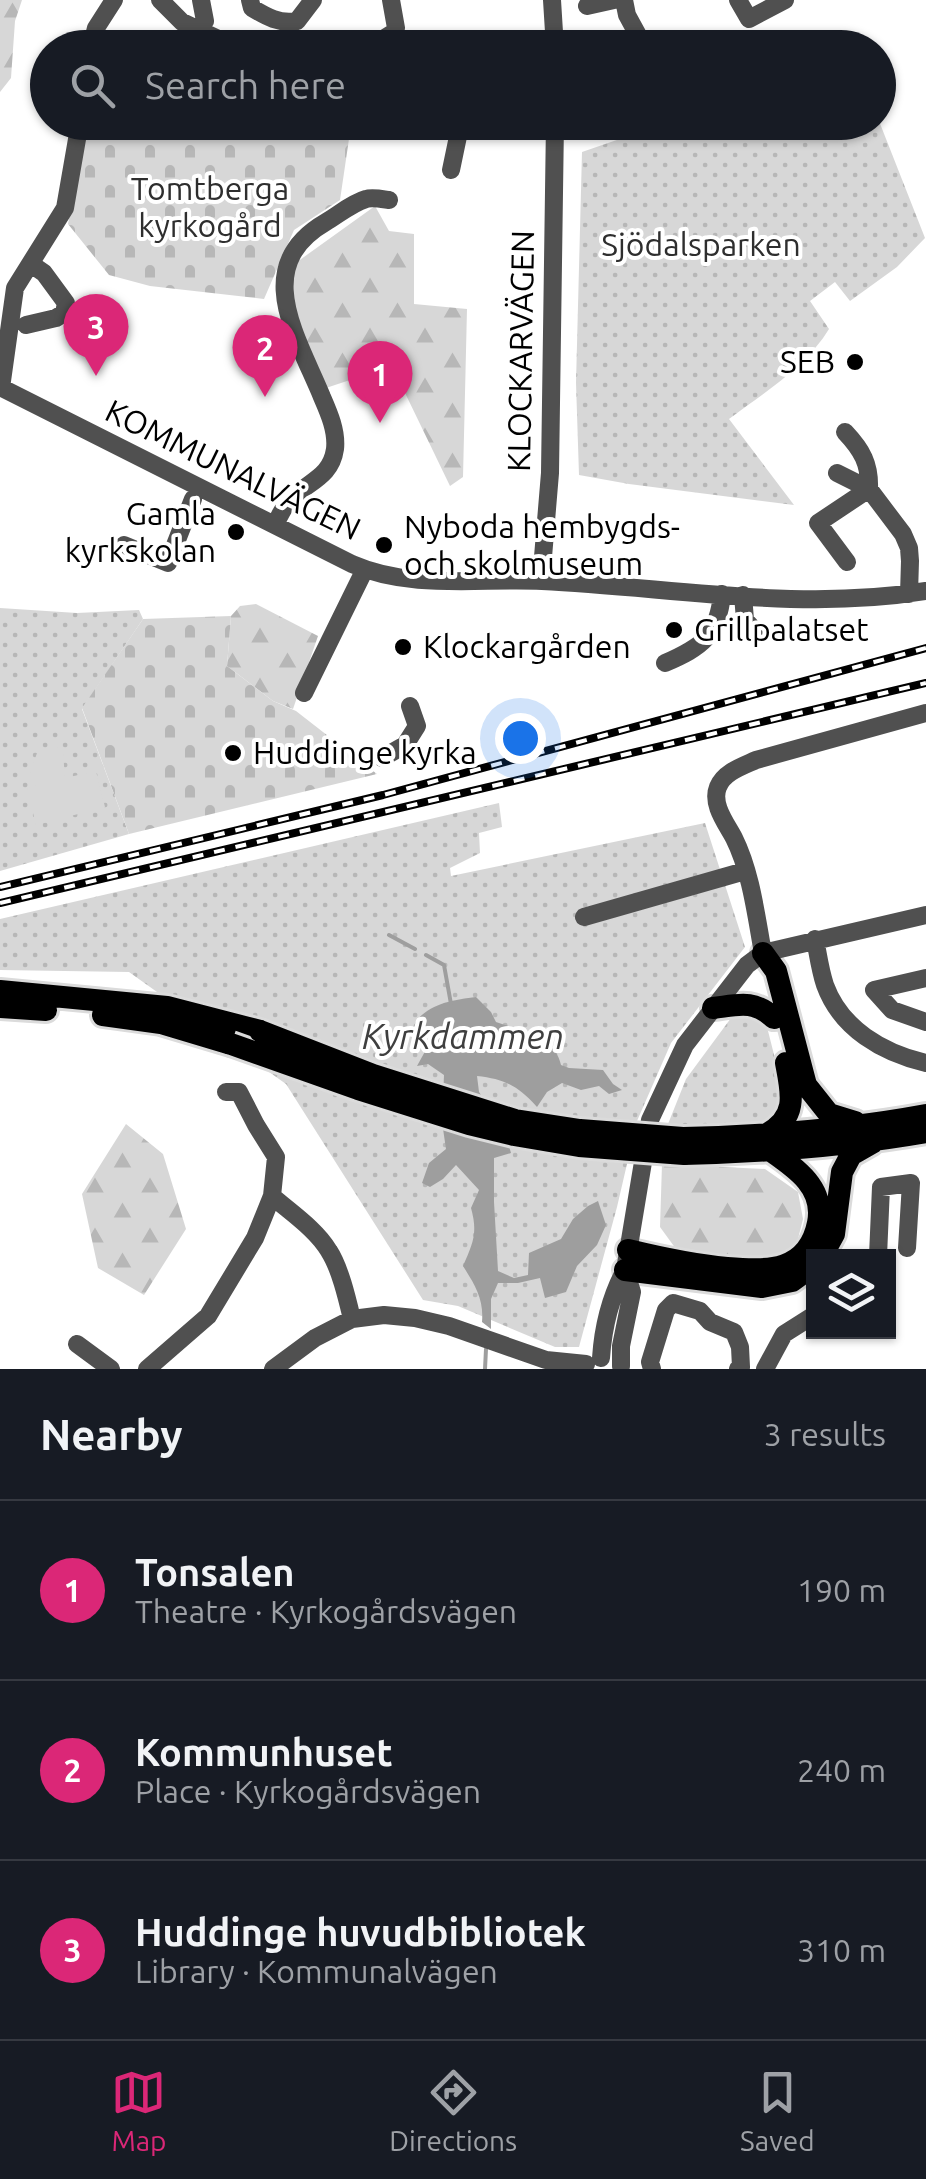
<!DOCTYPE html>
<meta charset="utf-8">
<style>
:root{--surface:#171b24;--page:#20242c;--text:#f1f3f6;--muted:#9ea1a6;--line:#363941;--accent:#db2777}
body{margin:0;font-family:Ubuntu,sans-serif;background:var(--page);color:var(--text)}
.controls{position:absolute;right:30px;bottom:30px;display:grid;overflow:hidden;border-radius:0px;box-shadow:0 2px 8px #0004}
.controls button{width:90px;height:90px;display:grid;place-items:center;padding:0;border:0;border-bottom:2px solid var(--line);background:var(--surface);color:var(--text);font:50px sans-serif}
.you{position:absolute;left:520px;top:738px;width:35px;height:35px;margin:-25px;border:8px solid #fff;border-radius:50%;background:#1a73e8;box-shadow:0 0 0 15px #1a73e833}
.badge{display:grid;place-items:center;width:65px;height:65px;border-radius:50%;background:var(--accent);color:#fff;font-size:32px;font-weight:700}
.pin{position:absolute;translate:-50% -82px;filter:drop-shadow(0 2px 5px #0008)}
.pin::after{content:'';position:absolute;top:52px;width:35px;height:30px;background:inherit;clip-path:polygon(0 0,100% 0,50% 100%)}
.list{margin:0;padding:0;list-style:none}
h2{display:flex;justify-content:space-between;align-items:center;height:130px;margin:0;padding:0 40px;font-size:42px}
h2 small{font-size:32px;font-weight:400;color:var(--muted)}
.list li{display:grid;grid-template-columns:65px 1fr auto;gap:30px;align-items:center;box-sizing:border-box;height:180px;padding:0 40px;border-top:2px solid var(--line)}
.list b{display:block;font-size:38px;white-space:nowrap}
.list p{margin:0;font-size:32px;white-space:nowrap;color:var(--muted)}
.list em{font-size:32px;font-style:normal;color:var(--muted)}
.icon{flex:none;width:55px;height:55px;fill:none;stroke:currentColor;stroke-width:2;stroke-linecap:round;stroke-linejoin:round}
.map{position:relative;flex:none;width:926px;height:1369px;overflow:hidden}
.search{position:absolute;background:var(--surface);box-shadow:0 2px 8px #0004;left:30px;right:30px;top:30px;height:110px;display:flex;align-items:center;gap:25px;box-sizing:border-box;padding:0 35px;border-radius:55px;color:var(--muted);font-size:38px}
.sheet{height:670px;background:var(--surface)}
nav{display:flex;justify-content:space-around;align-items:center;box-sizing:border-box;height:140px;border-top:2px solid var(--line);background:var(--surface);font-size:28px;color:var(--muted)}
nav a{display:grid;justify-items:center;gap:5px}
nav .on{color:var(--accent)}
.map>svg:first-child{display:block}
.grass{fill:url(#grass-dots)}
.forest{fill:url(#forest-firs)}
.cemetery{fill:url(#cemetery-stones)}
.garden{fill:#d7d7d7}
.water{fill:#9e9e9e}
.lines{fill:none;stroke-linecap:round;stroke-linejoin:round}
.stream{stroke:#9e9e9e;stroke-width:4}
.major-casing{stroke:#dbdbdb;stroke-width:28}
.minor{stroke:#505050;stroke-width:18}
.major{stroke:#000;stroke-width:22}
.rail-casing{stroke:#000;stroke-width:8}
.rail{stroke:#fff;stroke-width:4;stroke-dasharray:11;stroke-linecap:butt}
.major-bridge-casing{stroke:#dbdbdb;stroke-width:28;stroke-linecap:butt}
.major-bridge{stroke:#000;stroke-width:22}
.poi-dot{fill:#000;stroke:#fff;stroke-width:4}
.labels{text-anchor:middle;stroke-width:8;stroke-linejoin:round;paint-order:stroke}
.park-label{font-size:32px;fill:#2e2e2e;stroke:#fff}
.street-label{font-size:32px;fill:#000;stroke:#fff}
.poi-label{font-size:32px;fill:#000;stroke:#fff;text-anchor:start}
.water-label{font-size:35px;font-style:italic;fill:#3f3f3f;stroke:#fff}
</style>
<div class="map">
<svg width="926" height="1369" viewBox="0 0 926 1369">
<defs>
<pattern id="grass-dots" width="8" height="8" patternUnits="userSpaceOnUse" patternTransform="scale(2.5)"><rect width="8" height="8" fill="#d7d7d7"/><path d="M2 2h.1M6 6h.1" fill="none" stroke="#b7b7b7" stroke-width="1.8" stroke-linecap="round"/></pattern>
<pattern id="forest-firs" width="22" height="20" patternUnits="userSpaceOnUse" patternTransform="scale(2.5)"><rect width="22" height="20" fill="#d7d7d7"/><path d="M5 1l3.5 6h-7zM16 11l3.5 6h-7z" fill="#b7b7b7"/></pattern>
<pattern id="cemetery-stones" width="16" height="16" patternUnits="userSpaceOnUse" patternTransform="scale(2.5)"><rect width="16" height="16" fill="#d7d7d7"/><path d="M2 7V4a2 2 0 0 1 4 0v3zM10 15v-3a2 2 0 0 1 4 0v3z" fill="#b7b7b7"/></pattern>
</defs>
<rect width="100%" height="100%" fill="#fff"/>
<path class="grass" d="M879,121l46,117 -28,29 -47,34 -15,-19 -25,19 19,28c-23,38 -65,64 -100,90l65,86 -165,-21 -50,-9 -3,-92 6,-231 84,-29z
M0,608l77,5 62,-3 4,9 -61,90 47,125 -129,37z
M499,803l3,24 -23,6 1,20 -30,15 1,8 254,-53 40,124 -74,96 -34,78 -20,86 -38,140h-24l-97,-41 -35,-6 -137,-216 -157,-112 -129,-2v-51z
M751,1013l15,10 19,75 -5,19 -16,9 -98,3 20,-50 45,-61z"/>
<path class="forest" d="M0,0h22l-7,21 -4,57 -11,14z
M375,206l14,25 25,3v70l53,5 -4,168 -13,9 -58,-120 -69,23 -35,-95 2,-27z
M256,604l62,32 -25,73 -20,-8 -46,-35 4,-50 9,-10z
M126,1124l37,30 23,75 -42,66 -46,-27 -16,-74z
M662,1164l103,5 33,23 5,27 -8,32 -35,10 -84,-12 -16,-22z"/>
<path class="cemetery" d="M86,123h221l42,16 -9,61 -46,30 -30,69 -114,-13 -41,-11 -41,-51z
M231,616l-4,50 46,35 23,10 81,63 -248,60 -47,-126 61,-89z"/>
<path class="garden" d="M53,745l10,7 2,26 31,-7 9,36 -69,18 -9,-37 11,-3 -10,-6 9,-26z"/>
<path class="water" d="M476,997l15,15 5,10c23,8 60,15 65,43l8,3 34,2 10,14 9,6 -13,4 -10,-8 -18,4 -19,-7 -15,9 -10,15c-19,-21 -32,-28 -60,-31l2,16 25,37 7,24 -17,5v44l4,69 16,7 14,-3 1,-22 32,-14 12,-20 15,-13 10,-5 8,24 -9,20 -20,21 -11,26 -21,6 -5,-20 -22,5h-20l-7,16v30l-9,-7c2,-23 -7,-37 -19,-56 10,-23 15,-33 8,-58l8,-18 -23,-25 -13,14 -13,8 -8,-4 7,-20 17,-14 -4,-27 2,-47 -16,-11 -11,2 11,-20 -17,-14c9,-27 40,-32 65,-35z"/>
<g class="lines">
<path class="stream" d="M389,935l26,14
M426,955l18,10 7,39
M485,1369l1,-20"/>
<g class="major-casing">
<path id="major" d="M763,953l13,18 30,114 23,29 26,8
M0,991l167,16 93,24
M0,1007l46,3
M713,1008c25,-3 40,-9 61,10
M103,1015l58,8 70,21
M767,1134c31,-17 25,-40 19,-71
M683,1138c82,-2 162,-8 243,-23
M684,1154c81,-2 162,-8 242,-22
M628,1250c33,8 65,15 99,18 40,3 81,5 91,-45 7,-35 -21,-54 -47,-72
M822,1256l12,-22 8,-62 9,-17 21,-12
M625,1270l137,17 30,-6 22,-16"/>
</g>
<path class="minor" d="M160,0l22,22 55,26
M250,0l2,8c15,9 27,16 45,13l16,-21
M624,0l3,15 18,33
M738,0l11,19 36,-19
M587,6l27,-6
M196,28l9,-7 -4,-21
M91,48l5,-20 18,-28
M369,48l24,-15 3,-5 -5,-28
M538,48h17l-3,-48
M451,170l10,-48
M26,325l30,-7 8,-5 2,-10 -22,-30 -13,-9
M0,387l352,177c59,26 127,14 190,17 128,6 257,31 384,10
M1,388l14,-100 50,-80 15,-86
M845,432c17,18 25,32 24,57
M837,473l32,16 34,45 6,14 1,13 -1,33
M275,524c5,-8 9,-19 16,-25 18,-18 40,-22 44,-50 2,-18 -6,-36 -13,-52 -25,-61 -72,-131 4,-175 12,-7 26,-19 40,-23 6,-2 16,0 23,1
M124,545l44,18 25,-64
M847,562l-29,-39 51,-34
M541,581l9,-108 5,-351
M743,595l2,25 13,14
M665,663c37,-16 53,-27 57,-69
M304,693l61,-124
M382,758l23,-13 12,-19 -7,-20
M584,917l161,-46
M815,939c3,15 5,31 10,46 16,44 58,68 101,78
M763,953c-7,-38 -12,-81 -29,-115 -8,-15 -23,-34 -16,-51 6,-15 25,-21 38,-27l170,-47
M926,978l-52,12 18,20 34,12
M226,1092h13l17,33 20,32 -4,39c18,16 44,33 57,55 11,17 18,47 23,68
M878,1256l3,-69 30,-4 -4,65
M77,1344l34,25
M601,1358c2,-30 10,-62 24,-88l25,-150 35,-75 62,-80 16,-12 163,-38
M621,1366v-20l11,-54 -7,-22
M147,1369l61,-53 47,-78 17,-42
M273,1369l42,-31 37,-19 32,-4 31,3 34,8 97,34 40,4
M652,1369l-2,-7 16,-52 7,-7 27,8 10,11 24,10 6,15 1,20 -3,2
M765,1369l19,-35 30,-19"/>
<use href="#major" class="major"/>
<g class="rail-casing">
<path id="rail" d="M0,887l383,-92 543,-147
M0,903l926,-220"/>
</g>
<use href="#rail" class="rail"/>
<g class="major-bridge-casing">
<path id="major-bridge" d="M260,1031l113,44 142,45 65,10 103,8
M231,1044l127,45 111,35 45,11 65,11 105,8"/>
</g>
<use href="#major-bridge" class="major-bridge"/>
</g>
<g class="poi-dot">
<circle cx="855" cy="362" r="10"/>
<circle cx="236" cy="532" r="10"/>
<circle cx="384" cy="545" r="10"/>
<circle cx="674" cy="630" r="10"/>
<circle cx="403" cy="647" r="10"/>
<circle cx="233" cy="753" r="10"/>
</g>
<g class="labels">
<g class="park-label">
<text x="210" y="200">Tomtberga<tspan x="210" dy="37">kyrkogård</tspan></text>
<text x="701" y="256">Sjödalsparken</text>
</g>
<g class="street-label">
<text transform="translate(521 351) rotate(-89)" y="11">KLOCKARVÄGEN</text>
<text transform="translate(233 470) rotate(26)" y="11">KOMMUNALVÄGEN</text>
</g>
<g class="poi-label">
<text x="835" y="373" text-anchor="end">SEB</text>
<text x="216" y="525" text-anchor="end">Gamla<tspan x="216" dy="37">kyrkskolan</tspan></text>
<text x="404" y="538">Nyboda hembygds-<tspan x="404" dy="37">och skolmuseum</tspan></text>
<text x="694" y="641">Grillpalatset</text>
<text x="423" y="658">Klockargården</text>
<text x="253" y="764">Huddinge kyrka</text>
</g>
<g class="water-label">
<text x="463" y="1049">Kyrkdammen</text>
</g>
</g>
</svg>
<div class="controls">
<button><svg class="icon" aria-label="layers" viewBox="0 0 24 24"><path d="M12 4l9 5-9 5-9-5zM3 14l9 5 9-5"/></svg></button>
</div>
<div class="you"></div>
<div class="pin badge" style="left:380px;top:423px">1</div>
<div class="pin badge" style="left:265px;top:397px">2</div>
<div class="pin badge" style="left:96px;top:376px">3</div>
<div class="search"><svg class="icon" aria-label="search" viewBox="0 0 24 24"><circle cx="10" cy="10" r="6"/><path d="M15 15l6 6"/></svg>Search here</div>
</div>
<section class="sheet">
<h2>Nearby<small>3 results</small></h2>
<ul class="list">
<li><span class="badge">1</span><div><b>Tonsalen</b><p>Theatre · Kyrkogårdsvägen</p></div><em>190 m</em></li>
<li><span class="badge">2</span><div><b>Kommunhuset</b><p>Place · Kyrkogårdsvägen</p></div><em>240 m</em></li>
<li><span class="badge">3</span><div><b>Huddinge huvudbibliotek</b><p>Library · Kommunalvägen</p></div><em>310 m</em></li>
</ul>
</section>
<nav>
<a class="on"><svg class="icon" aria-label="map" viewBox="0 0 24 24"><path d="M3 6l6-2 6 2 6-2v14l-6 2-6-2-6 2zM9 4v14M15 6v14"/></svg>Map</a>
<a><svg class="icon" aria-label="directions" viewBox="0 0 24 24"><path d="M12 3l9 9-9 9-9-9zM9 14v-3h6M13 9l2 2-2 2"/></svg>Directions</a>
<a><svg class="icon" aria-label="saved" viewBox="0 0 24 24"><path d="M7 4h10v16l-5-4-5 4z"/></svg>Saved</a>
</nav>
